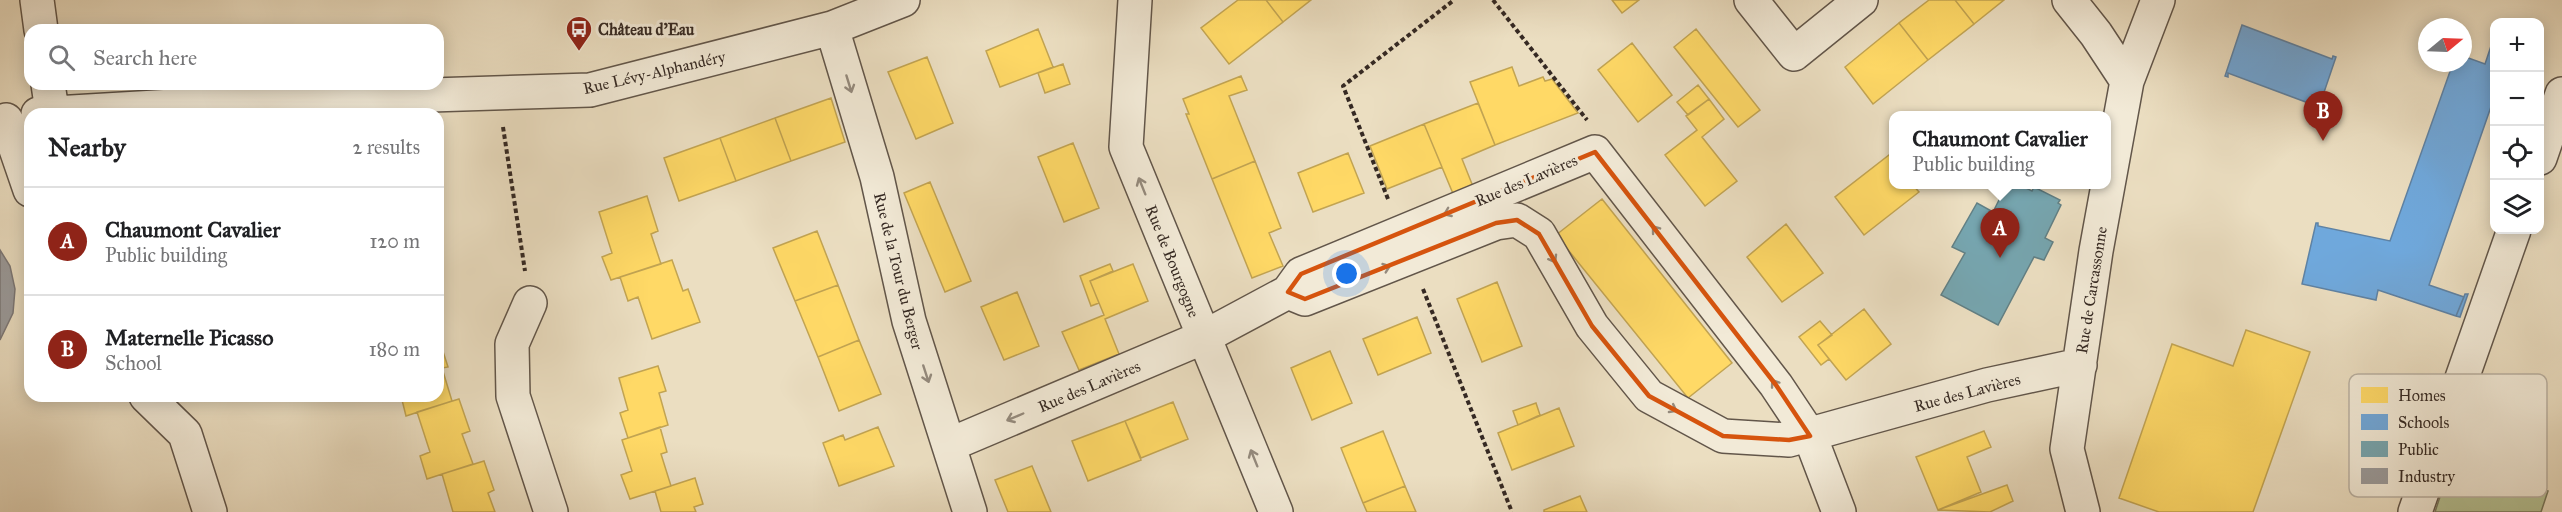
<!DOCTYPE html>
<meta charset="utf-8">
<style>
:root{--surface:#fff;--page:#f6f6f6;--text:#202124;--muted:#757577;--line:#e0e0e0;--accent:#8f2418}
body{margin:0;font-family:"IM FELL Great Primer",serif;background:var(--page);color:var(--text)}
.controls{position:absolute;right:18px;top:18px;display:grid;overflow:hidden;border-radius:12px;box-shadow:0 3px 15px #0003}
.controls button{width:54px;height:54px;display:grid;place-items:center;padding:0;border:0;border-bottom:2px solid var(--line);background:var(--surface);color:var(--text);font:30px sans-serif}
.compass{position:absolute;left:2418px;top:18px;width:54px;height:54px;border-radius:50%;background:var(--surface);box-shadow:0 3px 15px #0003;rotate:71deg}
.you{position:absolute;left:1347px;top:274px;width:21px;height:21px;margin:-15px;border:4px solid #fff;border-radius:50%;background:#1a73e8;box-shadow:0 0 0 9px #1a73e833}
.badge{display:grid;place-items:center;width:39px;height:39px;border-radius:50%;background:var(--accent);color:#fff;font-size:20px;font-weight:700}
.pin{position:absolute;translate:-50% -50px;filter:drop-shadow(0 2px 3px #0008)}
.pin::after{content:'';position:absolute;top:32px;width:21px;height:18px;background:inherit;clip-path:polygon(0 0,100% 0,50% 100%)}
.popup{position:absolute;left:1889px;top:111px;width:222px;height:78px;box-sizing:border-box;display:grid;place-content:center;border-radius:12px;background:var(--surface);filter:drop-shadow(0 2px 4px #0005);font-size:20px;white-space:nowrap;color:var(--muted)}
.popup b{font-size:22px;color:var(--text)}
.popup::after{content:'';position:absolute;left:50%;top:100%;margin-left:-12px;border:12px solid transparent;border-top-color:var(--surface)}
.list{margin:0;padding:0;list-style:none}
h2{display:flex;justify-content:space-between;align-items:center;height:78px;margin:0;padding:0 24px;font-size:26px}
h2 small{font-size:20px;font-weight:400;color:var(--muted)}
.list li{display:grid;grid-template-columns:39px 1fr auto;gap:18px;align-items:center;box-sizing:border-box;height:108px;padding:0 24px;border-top:2px solid var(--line)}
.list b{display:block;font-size:22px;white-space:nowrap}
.list p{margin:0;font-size:20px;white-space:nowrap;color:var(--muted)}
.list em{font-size:20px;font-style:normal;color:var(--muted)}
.icon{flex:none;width:33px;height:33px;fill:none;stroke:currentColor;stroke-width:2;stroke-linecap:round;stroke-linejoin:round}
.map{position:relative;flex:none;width:2562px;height:512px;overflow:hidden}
.search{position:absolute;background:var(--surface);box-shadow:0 3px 15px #0003;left:24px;top:24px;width:420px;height:66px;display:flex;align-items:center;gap:15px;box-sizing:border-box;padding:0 21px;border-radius:18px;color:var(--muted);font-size:22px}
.panel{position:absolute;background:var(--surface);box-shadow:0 3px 15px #0003;left:24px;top:108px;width:420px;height:294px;border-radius:18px}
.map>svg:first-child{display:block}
.green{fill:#b5c294;stroke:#75765c;stroke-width:1.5}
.homes{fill:#ffd966;stroke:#c2a452;stroke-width:1.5}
.schools{fill:#6fa8dc;stroke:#5e82a4;stroke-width:1.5}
.public{fill:#76a5af;stroke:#628085;stroke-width:1.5}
.industry{fill:#999;stroke:#7b7776;stroke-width:1.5}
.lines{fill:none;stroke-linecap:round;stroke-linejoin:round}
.minor-casing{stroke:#62564a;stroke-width:36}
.path{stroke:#352923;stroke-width:4;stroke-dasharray:4.5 3;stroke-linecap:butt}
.minor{stroke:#f2ead7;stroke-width:33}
.oneway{stroke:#948a7d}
.marked{fill:none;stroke:#d6540e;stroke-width:4.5;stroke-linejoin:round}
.labels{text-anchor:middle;stroke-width:6;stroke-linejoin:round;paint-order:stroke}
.poi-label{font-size:16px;font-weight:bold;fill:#352923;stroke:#f2ead7;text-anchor:start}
.street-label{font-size:16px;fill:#352923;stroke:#f2ead7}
.key{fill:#f2ead7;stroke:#b9b0a1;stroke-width:1.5}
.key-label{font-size:16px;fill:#352923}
</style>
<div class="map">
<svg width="2562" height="512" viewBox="0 0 2562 512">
<rect width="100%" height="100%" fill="#ebdec1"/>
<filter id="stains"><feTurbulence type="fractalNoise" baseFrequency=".00333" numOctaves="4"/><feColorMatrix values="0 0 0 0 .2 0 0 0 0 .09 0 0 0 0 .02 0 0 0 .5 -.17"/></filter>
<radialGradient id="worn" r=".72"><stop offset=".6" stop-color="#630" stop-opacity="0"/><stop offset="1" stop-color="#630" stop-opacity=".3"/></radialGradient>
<path class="green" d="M2452,460l96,31 -7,21h-106z"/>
<path class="homes" d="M1238,0h28l17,22 -54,42 -28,-36z
M1266,0h45l-28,22z
M1612,0h27l-17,13z
M1929,0h26l19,24 -46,36 -29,-37z
M1955,0h49l-30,24z
M1899,23l29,37 -55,44 -28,-37z
M1038,29l15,38 -53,20 -14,-36z
M1696,29l64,81 -22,17 -64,-80z
M1632,43l40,52 -34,27 -40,-52z
M927,57l26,66 -37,16 -28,-67z
M1063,64l7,20 -25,9 -7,-20z
M1512,67l7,19 24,-9 2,4 7,-2 26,34 -83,32 -25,-63z
M1241,76l6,14 -18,6 26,65 -43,18 -26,-65h3l-6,-15z
M1698,85l11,14 -21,16 -11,-13z
M831,98l14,44 -54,19 -16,-43z
M1709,99l15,20 -22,18 35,44 -32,25 -40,-51 32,-25 -11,-14z
M1478,103l17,42 -33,14 12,30 -20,7 -30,-72z
M775,118l16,43 -55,20 -16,-43z
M1424,124l18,43 -55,22 -17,-43z
M720,138l16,43 -57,20 -15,-43z
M1073,143l26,65 -35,14 -26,-65z
M1348,153l16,40 -51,19 -15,-39z
M1889,155l5,5v24h18l7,8 -55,43 -29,-38z
M1255,161l26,67 -12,5 14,33 -31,12 -40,-99z
M930,182l41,99 -26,11 -41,-99z
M647,196l11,35 -7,3 10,30 -50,16 -9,-23 10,-4 -13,-41z
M1602,199l130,164 -44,35 -132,-163z
M1786,224l37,49 -41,29 -35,-45z
M817,231l21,54 -43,16 -22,-53z
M672,260l11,31 5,-2 12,33 -48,17 -14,-42 -10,4 -8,-24z
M1110,264l3,7 -23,10 9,22 -8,3 -11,-30z
M1133,264l15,37 -43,18 14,35 -40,16 -17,-38 42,-17 -14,-34z
M1497,282l25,64 -40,16 -25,-63z
M838,285l21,55 -41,17 -23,-56z
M1017,292l22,54 -35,14 -23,-53z
M1864,309l27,35 -45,36 -28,-35z
M1417,317l14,36 -53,22 -15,-36z
M1820,321l12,14 -14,10 11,14 -8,6 -22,-28z
M2246,330l64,22 -57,160h-94l-40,-14 53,-154 61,22z
M438,336l10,31 -6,1 10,33 -46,15 -5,-20h37z
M859,340l22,54 -42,17 -21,-54z
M1330,351l22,52 -40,17 -21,-52z
M658,366l8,25 -7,2 9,32 -40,13 -8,-25 8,-3 -9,-32z
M459,399l11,32 -8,3 11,30 -46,15 -7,-23 10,-4 -13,-40z
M1173,402l15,37 -47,19 -16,-37z
M1536,403l4,12 -22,10 -5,-14z
M1559,408l15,38 -62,24 -14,-37z
M1125,421l16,39 -53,21 -16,-40z
M660,427l7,25 -6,2 10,32 -41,13 -9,-24 11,-4 -10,-31z
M878,427l16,39 -55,20 -16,-43 20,-8 2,5z
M1383,431l22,55 -42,17 -22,-55z
M1984,431l7,16 -24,10 14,35 -43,18 -22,-53z
M484,461l10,29 -6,3 7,19h-42l-11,-38z
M1032,466l19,46h-43l-13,-32z
M695,478l8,26 -9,3 2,5h-35l-6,-21z
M2007,485l6,16 -23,11 -52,-2z
M1405,486l11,26h-49l-4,-9z
M1580,496l7,16h-43v-2z"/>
<path class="schools" d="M2242,25l90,34 1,-3 3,1 -17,50 -91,-34v4l-3,-1z
M2494,37v61l-65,187 35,12 -8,19 -78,-26 -2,10 -74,-16 14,-61h2v3l72,15 63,-178h10v-7l22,8z
M2465,294h3l-8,23 -4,-1z"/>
<path class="public" d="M2007,184h11l14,7 2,-4 26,13 -2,3 3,2 -16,33 8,4 -9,18 -10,-3 -36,68 -57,-30 24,-42 -13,-6 25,-44 16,9z"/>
<path class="industry" d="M0,250l10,16 5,23 -2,24 -13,27z"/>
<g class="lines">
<g class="minor-casing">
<path id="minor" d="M37,0l4,30
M1135,0l-9,147 150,365
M1751,0l43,54 67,-54
M2069,0l27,34 31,47
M832,28l45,149 32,144 61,191
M48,84l4,27
M38,114l236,-14 316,-10 242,-62 71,-28
M6,120l24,70
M2540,158l22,-64
M1288,292l17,7 191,-76 21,-3 22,14 53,92 57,70 74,40 66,4 198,-55 93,-20
M530,303l-18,41 1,52 38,116
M146,396l39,38 25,78
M949,445l255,-108 84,-45 13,-18 294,-122 181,233 34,51 29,76
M2083,512l-16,-63 29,-198 31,-170 31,-81
M2415,512l99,-282"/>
</g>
<path class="path" d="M1493,0l94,120
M503,127l22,144
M1388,199l-45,-113 111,-86
M1423,289l89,223"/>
<use href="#minor" class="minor"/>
</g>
<defs><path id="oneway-shaft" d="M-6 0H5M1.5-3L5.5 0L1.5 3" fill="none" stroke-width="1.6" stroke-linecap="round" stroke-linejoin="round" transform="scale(1.5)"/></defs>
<g class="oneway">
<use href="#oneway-shaft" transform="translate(849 84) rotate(73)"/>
<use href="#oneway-shaft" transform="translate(1142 186) rotate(-112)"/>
<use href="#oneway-shaft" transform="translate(1452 211) rotate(157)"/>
<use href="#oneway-shaft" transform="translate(1658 233) rotate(-128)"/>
<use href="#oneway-shaft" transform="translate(1551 255) rotate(60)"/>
<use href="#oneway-shaft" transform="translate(1382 269) rotate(-21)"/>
<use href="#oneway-shaft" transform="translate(926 374) rotate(72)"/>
<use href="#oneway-shaft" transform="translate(1777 387) rotate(-125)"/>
<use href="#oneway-shaft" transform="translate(1669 407) rotate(28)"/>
<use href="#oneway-shaft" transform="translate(1015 417) rotate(157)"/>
<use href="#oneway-shaft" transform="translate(1254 458) rotate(-112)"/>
</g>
<path class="marked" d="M1595,152l181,233 34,51 -21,4 -66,-4 -74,-40 -57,-70 -53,-92 -22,-14 -21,3 -191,76 -17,-7 13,-18z"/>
<defs>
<g id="bus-pin" transform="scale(1.35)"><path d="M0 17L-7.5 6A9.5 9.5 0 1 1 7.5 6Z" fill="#8f2418" stroke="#f2ead7"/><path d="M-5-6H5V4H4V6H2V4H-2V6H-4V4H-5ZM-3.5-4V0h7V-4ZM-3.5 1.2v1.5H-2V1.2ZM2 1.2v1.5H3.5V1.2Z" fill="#fff"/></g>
</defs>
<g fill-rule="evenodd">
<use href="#bus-pin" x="579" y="29"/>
</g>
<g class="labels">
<g class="poi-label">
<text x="598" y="35">Château d'Eau</text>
</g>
<g class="street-label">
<text transform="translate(654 72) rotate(-13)" y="6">Rue Lévy-Alphandéry</text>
<text transform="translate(1526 180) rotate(-23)" y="6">Rue des Lavières</text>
<text transform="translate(1173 261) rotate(68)" y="6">Rue de Bourgogne</text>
<text transform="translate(899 271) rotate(76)" y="6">Rue de la Tour du Berger</text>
<text transform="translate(2091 290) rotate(-81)" y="6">Rue de Carcassonne</text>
<text transform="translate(1089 386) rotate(-23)" y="6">Rue des Lavières</text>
<text transform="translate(1967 392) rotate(-15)" y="6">Rue des Lavières</text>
</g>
</g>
<rect x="2349" y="374" width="198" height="123" rx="9" class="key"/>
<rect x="2361" y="387" width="27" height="16" fill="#ffd966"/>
<rect x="2361" y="414" width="27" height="16" fill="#6fa8dc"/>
<rect x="2361" y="441" width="27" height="16" fill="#76a5af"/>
<rect x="2361" y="468" width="27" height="16" fill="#999"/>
<g class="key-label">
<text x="2398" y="401">Homes</text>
<text x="2398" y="428">Schools</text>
<text x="2398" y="455">Public</text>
<text x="2398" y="482">Industry</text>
</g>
<rect width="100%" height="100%" filter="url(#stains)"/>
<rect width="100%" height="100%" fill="url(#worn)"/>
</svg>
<div class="controls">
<button>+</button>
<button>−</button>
<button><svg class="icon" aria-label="locate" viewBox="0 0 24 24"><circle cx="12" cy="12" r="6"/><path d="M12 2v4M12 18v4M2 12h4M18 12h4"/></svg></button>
<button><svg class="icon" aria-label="layers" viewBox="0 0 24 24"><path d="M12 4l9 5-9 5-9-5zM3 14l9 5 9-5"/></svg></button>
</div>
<svg class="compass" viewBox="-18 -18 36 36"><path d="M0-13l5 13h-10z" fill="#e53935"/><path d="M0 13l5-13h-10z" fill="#757577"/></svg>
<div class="you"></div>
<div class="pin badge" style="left:2000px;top:258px">A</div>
<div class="popup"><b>Chaumont Cavalier</b>Public building</div>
<div class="pin badge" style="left:2323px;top:141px">B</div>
<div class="search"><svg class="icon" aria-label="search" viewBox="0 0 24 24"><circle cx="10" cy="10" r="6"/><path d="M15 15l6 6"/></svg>Search here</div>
<section class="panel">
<h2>Nearby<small>2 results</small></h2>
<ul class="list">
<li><span class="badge">A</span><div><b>Chaumont Cavalier</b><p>Public building</p></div><em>120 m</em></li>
<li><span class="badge">B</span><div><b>Maternelle Picasso</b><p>School</p></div><em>180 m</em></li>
</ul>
</section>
</div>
